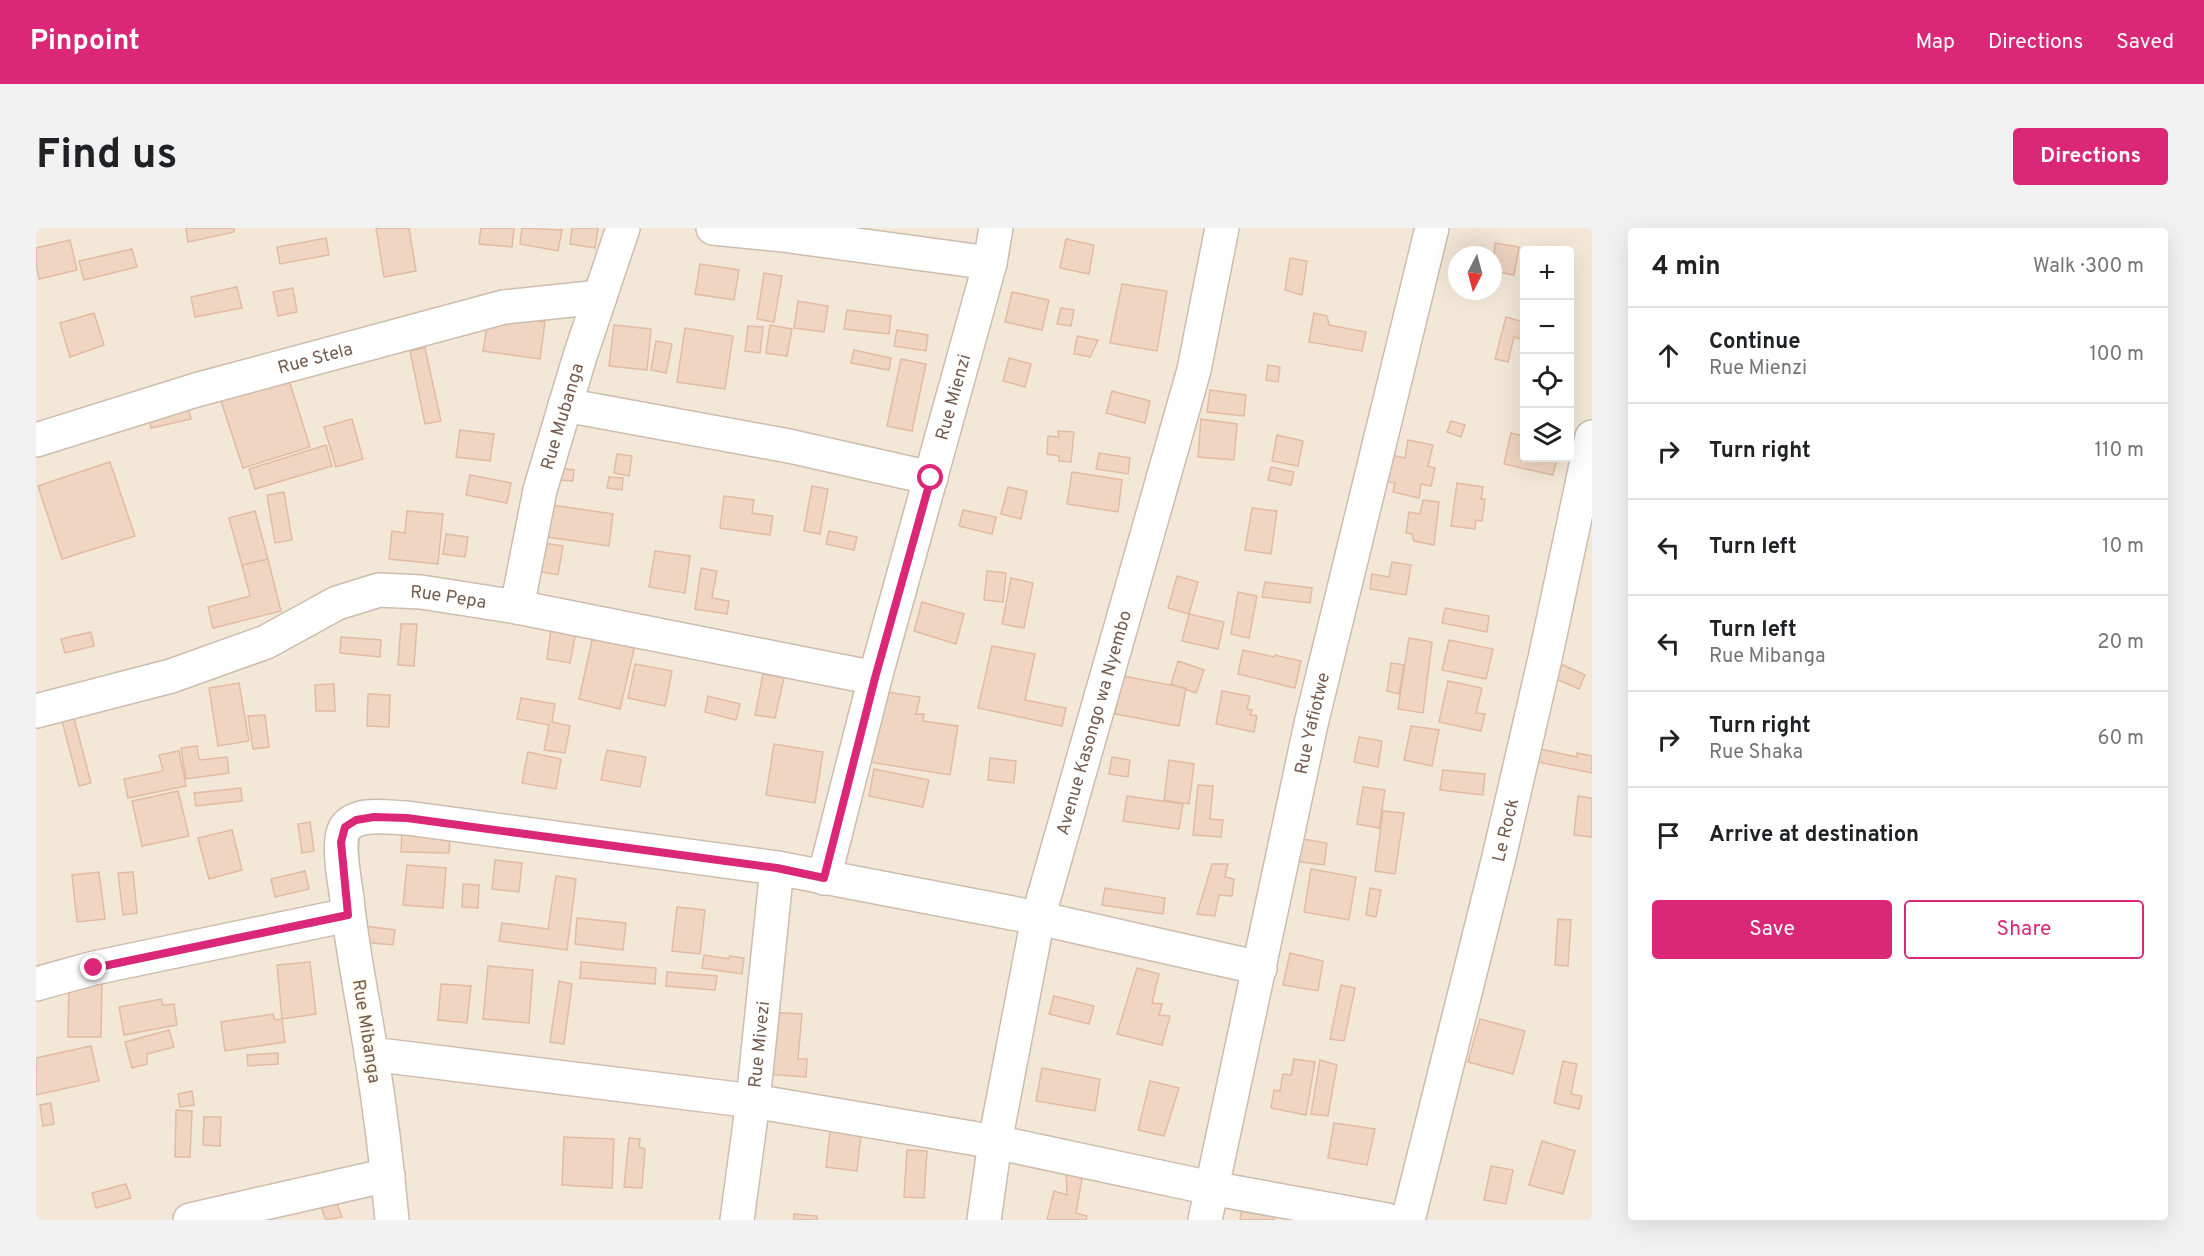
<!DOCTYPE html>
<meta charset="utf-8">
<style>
:root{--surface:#fff;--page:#f2f2f2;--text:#202124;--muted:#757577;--line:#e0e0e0;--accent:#db2777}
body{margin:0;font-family:Overpass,sans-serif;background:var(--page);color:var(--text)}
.controls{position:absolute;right:18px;top:18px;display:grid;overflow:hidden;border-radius:6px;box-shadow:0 6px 24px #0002}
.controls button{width:54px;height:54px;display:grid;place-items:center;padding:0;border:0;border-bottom:2px solid var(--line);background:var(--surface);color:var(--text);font:30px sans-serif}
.compass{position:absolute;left:1412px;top:18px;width:54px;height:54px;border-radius:50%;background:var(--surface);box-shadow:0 6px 24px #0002;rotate:186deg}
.stop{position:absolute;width:18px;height:18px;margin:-14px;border:4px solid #db2777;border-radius:50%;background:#fff}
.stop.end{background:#db2777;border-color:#fff;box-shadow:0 2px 6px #0008}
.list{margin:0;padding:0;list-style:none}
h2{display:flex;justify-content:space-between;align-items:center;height:78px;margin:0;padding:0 24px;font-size:26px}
h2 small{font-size:20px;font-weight:400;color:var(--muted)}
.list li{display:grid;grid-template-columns:39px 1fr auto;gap:18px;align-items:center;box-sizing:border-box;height:96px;padding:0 24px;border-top:2px solid var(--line)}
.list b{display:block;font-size:22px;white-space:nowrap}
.list p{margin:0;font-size:20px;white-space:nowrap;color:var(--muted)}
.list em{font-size:20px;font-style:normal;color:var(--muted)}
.actions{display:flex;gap:12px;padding:18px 24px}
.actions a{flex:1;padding:14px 0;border:2px solid var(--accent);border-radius:6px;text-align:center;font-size:21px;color:var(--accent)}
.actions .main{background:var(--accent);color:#fff}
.icon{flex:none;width:33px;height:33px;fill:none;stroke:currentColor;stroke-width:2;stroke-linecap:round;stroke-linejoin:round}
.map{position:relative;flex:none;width:1556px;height:992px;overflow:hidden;border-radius:6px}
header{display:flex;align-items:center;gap:36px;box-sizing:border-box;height:84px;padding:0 30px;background:var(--accent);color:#fff}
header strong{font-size:28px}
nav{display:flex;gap:33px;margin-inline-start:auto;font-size:21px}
.intro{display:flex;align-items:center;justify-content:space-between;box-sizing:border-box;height:144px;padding:0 36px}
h1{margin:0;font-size:42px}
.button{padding:15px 27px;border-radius:6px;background:var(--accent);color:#fff;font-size:21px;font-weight:700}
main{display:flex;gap:36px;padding:0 36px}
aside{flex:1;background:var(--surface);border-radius:6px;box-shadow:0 6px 24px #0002}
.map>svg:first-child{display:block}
.residential{fill:#f3e7d8;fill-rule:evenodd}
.building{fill:#f0d5c2;stroke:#e2bba3;stroke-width:1.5}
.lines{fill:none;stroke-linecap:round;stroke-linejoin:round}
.minor-casing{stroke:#cdbdaf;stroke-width:36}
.minor{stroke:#fff;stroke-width:33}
.route{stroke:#db2777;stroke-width:8}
.labels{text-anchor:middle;stroke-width:4.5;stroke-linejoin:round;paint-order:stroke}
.street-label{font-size:18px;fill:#755c4d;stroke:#fef9ef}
</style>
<header>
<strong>Pinpoint</strong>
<nav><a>Map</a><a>Directions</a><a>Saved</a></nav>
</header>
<div class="intro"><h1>Find us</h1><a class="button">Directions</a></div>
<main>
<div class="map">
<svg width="1556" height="992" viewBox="0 0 1556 992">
<rect width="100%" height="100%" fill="#fcf5e9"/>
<path class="residential" d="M0,0h1556v992h-1556zM1488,22h46v208h-46zM1421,27h36v36h-36z"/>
<path class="building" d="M150,0h48v4l-46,10z
M340,0h33l7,43 -32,6z
M445,0h33l-2,19 -33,-3z
M486,0l40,2 -4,21 -38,-7z
M536,0h26l-3,20 -25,-4z
M290,10l3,17 -49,9 -3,-17z
M1030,11l28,6 -5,29 -29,-6z
M34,12l7,30 -38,9 -3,-15v-16z
M1459,15l24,4 -5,28 -21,-4z
M96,21l5,18 -53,13 -5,-19z
M1254,30l17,3 -5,34 -17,-5z
M664,36l39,6 -5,30 -39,-6z
M728,45l18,3 -8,46 -17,-3z
M1086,56l45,7 -10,60 -47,-8z
M201,59l5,21 -47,9 -4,-20z
M257,60l4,24 -19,4 -5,-24z
M976,64l37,8 -7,30 -37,-8z
M762,73l30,5 -4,26 -30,-4z
M1025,80l13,2 -3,16 -14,-2z
M811,82l44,6 -2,18 -45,-5z
M58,85l10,32 -34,12 -10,-34z
M1278,85l13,3 2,9 37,7 -4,19 -53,-9z
M453,86l56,8 -5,37 -57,-8z
M1470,89l18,5v18l-10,-3 -6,25 -13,-3z
M578,97l37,4 -4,41 -38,-4z
M734,97l22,4 -5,27 -21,-3z
M712,98l15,1 -3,26 -15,-2z
M649,100l48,8 -8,53 -48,-7z
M861,102l31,5 -2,16 -32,-5z
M1041,108l21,4 -8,17 -16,-3z
M620,113l16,3 -6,29 -15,-3z
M389,120l16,73 -16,3 -15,-73z
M818,122l37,8 -2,12 -38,-7z
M973,130l22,6 -6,23 -22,-6z
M865,131l25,5 -14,67 -25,-5z
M1232,137l12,2 -2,15 -12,-2z
M253,152l21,67 -67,21 -22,-67z
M1174,162l36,5 -2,21 -37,-4z
M1076,163l38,10 -5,22 -39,-10z
M150,171l5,20 -40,9 -5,-20z
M316,191l11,40 -27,8 -12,-40z
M1165,191l36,5 -3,36 -36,-3z
M1415,193l14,4 -4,12 -14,-5z
M424,202l34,4 -4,27 -34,-4z
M1022,203l16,1 -3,30 -12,-1v-5l-12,-2 1,-18 11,1z
M1475,205l13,3v22h33l-4,17 -49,-11z
M1241,207l26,6 -5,25 -26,-5z
M1372,212l25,5 -5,21 7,2 -4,18 -10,-2 -2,14 -26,-6 2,-9 -19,-3 6,-27 23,5z
M290,217l6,21 -77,23 -6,-20z
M1063,225l31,5 -2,16 -32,-5z
M581,226l15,2 -3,20 -15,-3z
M74,234l25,74 -73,23 -24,-73z
M1235,239l23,5 -3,13 -23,-5z
M524,240l14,2 -1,11 -14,-1z
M1036,244l50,8 -4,32 -51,-8z
M434,247l41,8 -4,20 -41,-8z
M573,249l14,1 -1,12 -15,-2z
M1421,255l26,4 -2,12h4l-3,22 -6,-1 -1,9 -24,-3z
M776,258l16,3 -8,45 -16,-3z
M972,259l19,4 -6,28 -20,-5z
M248,264l8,48 -17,3 -8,-48z
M688,268l30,4 -2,13 21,3 -3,19 -50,-7z
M1387,272l16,2 -5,43 -20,-4 -2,-7 -6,-1 3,-21 11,2z
M516,277l61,9 -4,32 -62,-9z
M1216,280l25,3 -6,43 -26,-4z
M927,282l33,7 -4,17 -33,-8z
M219,283l13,48 -26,6 -13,-47z
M371,283l36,3 -5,50 -49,-5 3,-28 13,2z
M793,303l28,6 -3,13 -28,-6z
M410,306l22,3 -3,20 -22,-3z
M499,314l28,4 -5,29 -28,-5z
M619,323l35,5 -5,37 -36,-6z
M232,331l13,52 -68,17 -5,-21 42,-11 -8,-31z
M1356,334l19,3 -5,30 -36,-6 2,-15 17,3z
M665,340l16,3 -5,27 17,3 -2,13 -32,-5z
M951,343l19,2 -3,29 -19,-2z
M1141,348l21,6 -9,32 -21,-6z
M975,350l22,5 -9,45 -22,-4z
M1229,354l47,6 -2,15 -48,-6z
M1202,364l19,4 -8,42 -18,-4z
M886,374l42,12 -8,30 -42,-13z
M1409,380l44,8 -2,16 -45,-9z
M1153,386l35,8 -6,27 -36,-8z
M516,394l25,4 -7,37 -23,-4z
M365,396h16l-3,42 -16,-1z
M55,404l3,14 -29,7 -4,-14z
M557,408l42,9 -15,64 -41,-10z
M305,409l40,3 -1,17 -40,-4z
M1373,410l23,4 -9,71 -25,-4z
M1413,412l44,9 -7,30 -44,-9z
M956,418l43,8 -10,46 41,8 -4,18 -84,-18z
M1207,422l31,7 1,-2 26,6 -6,27 -57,-14z
M1142,433l26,9 -8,23 -25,-9z
M1520,434l29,13 -6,14 -30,-13z
M1355,435l13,2 -5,29 -12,-3z
M599,436l37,7 -7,35 -37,-8z
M727,446l21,4 -9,40 -20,-3z
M1087,448l63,12 -7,38 -64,-12z
M1412,453l34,7 -6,25 9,1 -4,17 -42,-9z
M203,455l10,58 -31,5 -9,-58z
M298,456l1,27h-19l-1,-26z
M844,463l40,6 -4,17h8l-1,7 35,5 -8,49 -81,-13z
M1186,463l28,5 -3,13 5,1 -2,5 7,1 -3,16 -38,-8z
M332,466l22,1 -1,32 -22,-1z
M672,468l32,8 -4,16 -31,-8z
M485,470l34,6 -3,18 18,4 -5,27 -21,-3 5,-25 -32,-6z
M35,478l20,77 -12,3 -20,-77z
M229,487l4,32 -16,2 -5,-33z
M1375,498l28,4 -7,36 -28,-6z
M1323,509l23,4 -4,26 -24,-5z
M738,516l49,8 -8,51 -49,-8z
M161,518l2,14 28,-3 2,16 -43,6 -5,-31z
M1499,520l42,9v-4l15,3v17l-59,-12z
M571,522l39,7 -6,30 -39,-7z
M143,523l7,35 -58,12 -4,-19 39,-8 -4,-16z
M492,524l33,7 -5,30 -34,-6z
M1076,529l18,3 -2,17 -19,-3z
M954,530l26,3 -2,22 -26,-3z
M1133,532l25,4 -5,40 -25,-4z
M838,541l55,11 -6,27 -54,-11z
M1407,542l42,4 -2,21 -43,-5z
M1162,557l15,1 -3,33 13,1 -2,17 -28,-2z
M1327,559l22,3 -6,38 -22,-4z
M205,560l1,13 -46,5 -2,-13z
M142,563l11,45 -47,10 -10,-45z
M1091,568l56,8 -4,25 -56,-8z
M1542,568l14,2v39l-18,-2z
M1347,583l21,2 -9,61 -20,-3z
M274,594l4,29 -12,2 -4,-29z
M196,602l10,40 -33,9 -11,-41z
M366,603l48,2 -1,20 -48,-1z
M1261,610l30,5 -3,22 -30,-4z
M459,632l27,3 -3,29 -27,-3z
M1176,636h16l-3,13 9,2 -2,17 -13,-1 -4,21 -18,-2z
M371,637l39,3 -3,40 -40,-3z
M1275,641l45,8 -7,43 -45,-8z
M269,643l4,18 -34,8 -4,-18z
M63,644l6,47 -28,3 -5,-47z
M97,644l4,41 -14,2 -5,-42z
M520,648l20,3 -9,71 -68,-9 3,-18 46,6z
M427,656l16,1 -1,23 -16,-1z
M1069,660l60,10 -2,16 -61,-9z
M1334,660l11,2 -5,27 -10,-2z
M641,679l28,3 -5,44 -28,-3z
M541,690l49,5 -3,27 -48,-6z
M1522,691l13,1 -3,46 -13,-1z
M329,698l30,4 -2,15 -29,-3z
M1254,725l33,8 -5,30 -35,-6z
M668,727l25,4 1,-3 14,2 -2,16 -40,-6z
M274,734l6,52 -34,5 -5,-54z
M545,734l75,6 -1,16 -75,-6z
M452,738l45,4 -4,53 -46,-4z
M1101,740l22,6 -7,29 10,1 -3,11 11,1 -8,29 -45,-11z
M631,744l50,4 -2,14 -49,-4z
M33,750h33l-1,59h-33z
M523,753l13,3 -8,60 -14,-2z
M405,756l30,2 -4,37 -29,-3z
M1305,757l14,3 -11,53 -14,-2z
M1018,768l40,10 -5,18 -40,-10z
M125,771l2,6 11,-1 3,21 -53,10 -5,-28z
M734,784l32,2 -4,45h9l-1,18 -41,-3z
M237,786l2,6 7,-1 3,23 -60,9 -4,-29z
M1444,791l45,12 -12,43 -45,-12z
M133,802l5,17 -27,7v10l-15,4 -7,-26z
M55,818l8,35 -63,14v-37z
M242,825v11l-30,2 -1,-11z
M1258,831l21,3 -9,53 -35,-7 3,-18 6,1 3,-17 8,1z
M1284,832l17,5 -9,51 -17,-2z
M1527,833l14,3 -6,30 11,2 -3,13 -25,-6z
M1006,840l58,11 -5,32 -59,-10z
M1114,853l29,7 -15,48 -26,-6z
M156,863l2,14 -14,2 -2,-13z
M15,875l3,21 -11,2 -3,-21z
M140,882l16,1 -2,46h-15z
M168,889h17l-1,29 -17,-1z
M1298,895l41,6 -8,36 -39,-7z
M794,903l31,4 -4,36 -31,-4z
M528,909l50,2 -2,49 -50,-3z
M593,910l11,1 -1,8 6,2 -3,39 -18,-1z
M1506,913l33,10 -12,43 -34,-9z
M871,922l20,1 -3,47 -20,-1z
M1455,938l22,4 -7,34 -22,-4z
M1030,943l17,2 -7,40 11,3 -1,4h-39l7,-29 13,4z
M90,956l5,14 -35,10 -4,-15z
M297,966l9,23 -16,3 -8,-21z
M1206,981l33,6 -1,5h-34z
M758,986l23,2v4h-23z"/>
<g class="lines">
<g class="minor-casing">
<g id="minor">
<path d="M677,0l70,7 207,28"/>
<path d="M529,177l224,41 142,32"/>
<path id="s1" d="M0,212l160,-50 308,-83 96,-10"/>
<path id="s2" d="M481,379l23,-117 40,-134 43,-128"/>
<path id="s3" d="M0,483l135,-35 95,-34 71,-39 42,-13 42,2 96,15 358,71"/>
<path id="s4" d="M788,650l51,-200 115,-415 6,-35"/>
<path d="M0,756l58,-16 254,-53"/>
<path d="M335,826l382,47 242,41 216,46 176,32"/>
<path d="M154,992l198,-45"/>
<path d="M356,992c-5,-56 -12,-112 -21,-168 -8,-51 -19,-102 -24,-153 -2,-16 -11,-60 -1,-72 13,-16 44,-9 61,-9l370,50 261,50 222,50"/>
<path id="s5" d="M701,992l16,-119 24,-233"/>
<path id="s6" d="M948,992l11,-78 43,-224 156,-548 28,-142"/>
<path id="s7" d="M1169,992l106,-496 121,-496"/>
<path id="s8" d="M1372,992l91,-363 47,-203 46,-217"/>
</g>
</g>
<use href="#minor" class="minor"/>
</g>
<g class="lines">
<path class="route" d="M58,740l254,-53 -7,-73 4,-15 11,-7 18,-3 33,1 370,50 47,10 51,-200 56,-200"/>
</g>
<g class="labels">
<g class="street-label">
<text dy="6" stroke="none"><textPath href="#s1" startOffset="291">Rue Stela</textPath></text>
<text dy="6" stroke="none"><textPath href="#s4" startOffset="498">Rue Mienzi</textPath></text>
<text dy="6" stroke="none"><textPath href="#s2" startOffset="196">Rue Mubanga</textPath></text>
<text dy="6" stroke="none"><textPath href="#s3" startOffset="435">Rue Pepa</textPath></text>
<text dy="6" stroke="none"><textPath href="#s6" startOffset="510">Avenue Kasongo wa Nyembo</textPath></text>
<text dy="6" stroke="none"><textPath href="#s7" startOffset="508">Rue Yafiotwe</textPath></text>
<text dy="6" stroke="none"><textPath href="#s8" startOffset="402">Le Rock</textPath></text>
<text transform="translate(331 803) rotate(81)" y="6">Rue Mibanga</text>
<text dy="6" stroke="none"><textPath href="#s5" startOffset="177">Rue Mivezi</textPath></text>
</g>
</g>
</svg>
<div class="controls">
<button>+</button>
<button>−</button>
<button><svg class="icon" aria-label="locate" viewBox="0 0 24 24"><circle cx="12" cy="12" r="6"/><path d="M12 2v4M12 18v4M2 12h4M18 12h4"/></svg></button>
<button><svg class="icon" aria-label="layers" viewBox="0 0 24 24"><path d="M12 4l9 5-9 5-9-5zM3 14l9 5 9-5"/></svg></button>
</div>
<svg class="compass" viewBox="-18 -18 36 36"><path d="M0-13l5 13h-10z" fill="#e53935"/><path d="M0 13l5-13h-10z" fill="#757577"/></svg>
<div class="stop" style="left:895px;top:250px"></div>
<div class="stop end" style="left:58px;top:740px"></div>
</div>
<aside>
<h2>4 min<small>Walk · 300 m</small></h2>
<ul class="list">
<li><svg class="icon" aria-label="ahead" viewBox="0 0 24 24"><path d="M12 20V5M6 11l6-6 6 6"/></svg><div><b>Continue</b><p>Rue Mienzi</p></div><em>100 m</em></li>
<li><svg class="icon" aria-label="right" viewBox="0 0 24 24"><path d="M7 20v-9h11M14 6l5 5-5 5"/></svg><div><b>Turn right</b></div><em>110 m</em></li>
<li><svg class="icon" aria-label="left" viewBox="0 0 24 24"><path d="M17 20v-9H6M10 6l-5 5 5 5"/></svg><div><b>Turn left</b></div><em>10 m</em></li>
<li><svg class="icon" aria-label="left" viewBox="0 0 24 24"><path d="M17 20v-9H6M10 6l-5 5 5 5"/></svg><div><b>Turn left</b><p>Rue Mibanga</p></div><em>20 m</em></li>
<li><svg class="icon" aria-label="right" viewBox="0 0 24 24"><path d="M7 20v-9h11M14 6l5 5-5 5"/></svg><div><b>Turn right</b><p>Rue Shaka</p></div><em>60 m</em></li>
<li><svg class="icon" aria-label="arrive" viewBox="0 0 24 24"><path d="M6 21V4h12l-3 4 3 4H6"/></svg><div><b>Arrive at destination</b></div></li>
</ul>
<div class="actions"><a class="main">Save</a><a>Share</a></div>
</aside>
</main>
